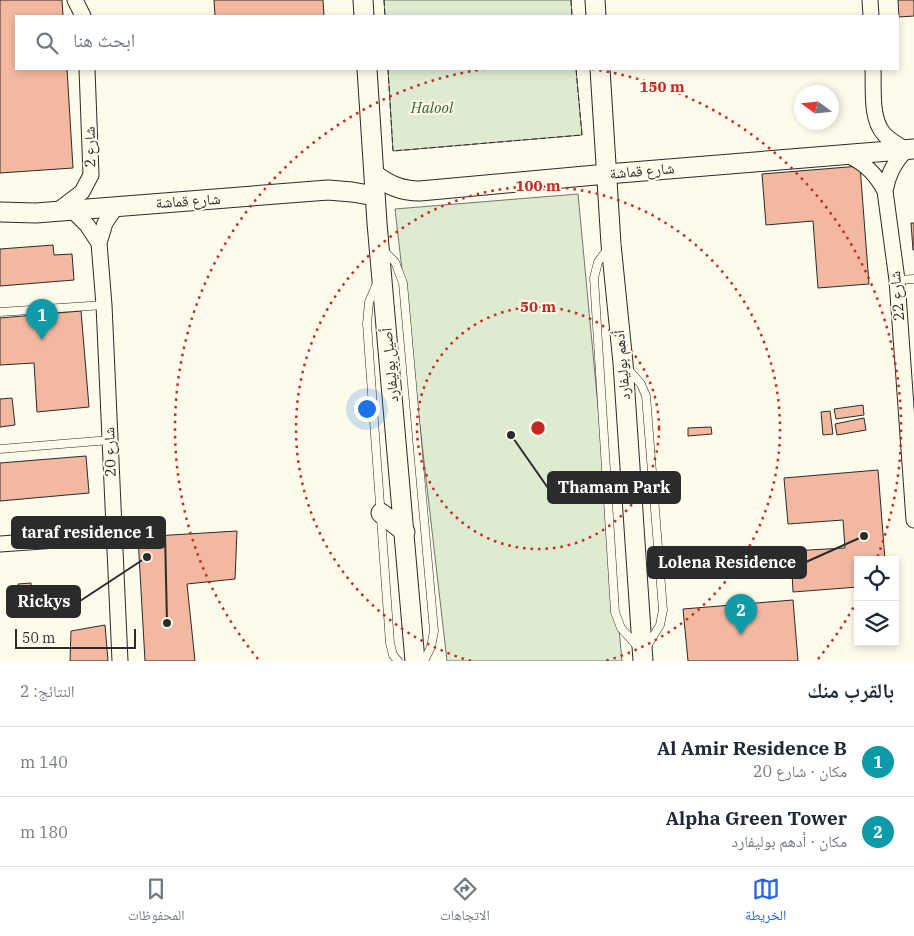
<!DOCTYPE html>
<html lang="ar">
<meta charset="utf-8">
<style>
:root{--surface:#fff;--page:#f6f6f7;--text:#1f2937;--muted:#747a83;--line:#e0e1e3;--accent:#2563eb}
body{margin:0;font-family:"IBM Plex Serif","Noto Naskh Arabic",serif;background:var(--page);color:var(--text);direction:rtl}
.controls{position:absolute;right:15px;bottom:15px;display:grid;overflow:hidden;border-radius:0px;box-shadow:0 2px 8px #0003}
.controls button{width:45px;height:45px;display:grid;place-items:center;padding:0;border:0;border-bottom:1px solid var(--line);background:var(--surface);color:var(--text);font:25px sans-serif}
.compass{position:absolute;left:794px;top:85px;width:45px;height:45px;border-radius:50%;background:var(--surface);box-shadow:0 2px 8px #0003;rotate:285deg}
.scale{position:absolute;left:15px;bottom:12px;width:121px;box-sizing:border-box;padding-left:5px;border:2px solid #2b2b2b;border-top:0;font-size:14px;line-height:18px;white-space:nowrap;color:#2b2b2b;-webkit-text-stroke:4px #fdfbea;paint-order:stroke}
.you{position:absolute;left:366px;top:408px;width:18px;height:18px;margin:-12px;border:4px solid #fff;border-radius:50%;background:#1a73e8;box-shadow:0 0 0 8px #1a73e833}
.badge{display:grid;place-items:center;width:32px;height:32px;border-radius:50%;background:var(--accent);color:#fff;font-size:16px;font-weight:700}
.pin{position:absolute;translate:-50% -41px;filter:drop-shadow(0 1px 2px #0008)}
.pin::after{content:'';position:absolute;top:26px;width:18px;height:15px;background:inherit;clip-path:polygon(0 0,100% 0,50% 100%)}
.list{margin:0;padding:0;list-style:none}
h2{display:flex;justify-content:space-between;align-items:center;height:65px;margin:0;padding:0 20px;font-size:21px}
h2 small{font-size:16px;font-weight:400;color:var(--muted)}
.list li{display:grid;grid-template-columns:32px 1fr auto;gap:15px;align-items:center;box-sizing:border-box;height:70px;padding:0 20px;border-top:1px solid var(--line)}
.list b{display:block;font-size:19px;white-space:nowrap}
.list p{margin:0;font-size:16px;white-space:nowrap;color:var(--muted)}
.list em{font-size:16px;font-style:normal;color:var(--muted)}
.icon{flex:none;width:28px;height:28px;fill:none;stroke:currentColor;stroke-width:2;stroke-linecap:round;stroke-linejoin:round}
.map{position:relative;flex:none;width:914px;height:661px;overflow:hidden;direction:ltr}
.search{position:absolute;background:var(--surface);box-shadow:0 2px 8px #0003;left:15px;right:15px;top:15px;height:55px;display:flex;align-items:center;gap:12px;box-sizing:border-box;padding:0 18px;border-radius:0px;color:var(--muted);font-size:19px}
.sheet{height:205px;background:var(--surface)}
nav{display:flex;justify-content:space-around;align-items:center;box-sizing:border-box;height:70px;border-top:1px solid var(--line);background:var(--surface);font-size:14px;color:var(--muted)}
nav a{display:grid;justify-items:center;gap:2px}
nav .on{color:var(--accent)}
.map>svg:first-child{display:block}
.green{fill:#deebd1;stroke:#74746e}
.building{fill:#f2b8a0;stroke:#2b2b2b}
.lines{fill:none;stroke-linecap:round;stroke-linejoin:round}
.service-casing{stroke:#2b2b2b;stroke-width:9}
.minor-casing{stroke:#2b2b2b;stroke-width:17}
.tertiary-casing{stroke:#2b2b2b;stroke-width:21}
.service{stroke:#fdfbea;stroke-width:8}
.minor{stroke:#fdfbea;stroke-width:15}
.tertiary{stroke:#fdfbea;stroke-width:19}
.fence{stroke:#2b2b2b;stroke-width:1;stroke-dasharray:6 2.5;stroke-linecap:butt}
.ring{fill:none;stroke:#c62828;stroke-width:2.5;stroke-dasharray:2.5 5}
.labels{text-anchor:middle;stroke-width:4;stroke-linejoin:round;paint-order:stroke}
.park-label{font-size:15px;font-style:italic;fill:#34623c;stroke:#fdfbea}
.street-label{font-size:15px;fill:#2b2b2b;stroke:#fdfbea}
.centre{fill:#c62828;stroke:#fdfbea;stroke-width:2.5}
.ring-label{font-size:15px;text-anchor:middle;font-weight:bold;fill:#c62828;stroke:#fdfbea;stroke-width:4;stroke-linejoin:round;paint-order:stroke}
.leader{fill:none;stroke:#2b2b2b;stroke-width:2}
.callout-dot{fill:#2b2b2b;stroke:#fdfbea;stroke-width:2}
.callout{fill:#2b2b2b;stroke:#2b2b2b;stroke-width:2}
.callout-label{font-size:16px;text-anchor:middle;font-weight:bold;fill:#fff}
</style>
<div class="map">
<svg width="914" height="661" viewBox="0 0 914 661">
<rect width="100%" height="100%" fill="#fdfbea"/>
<path class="green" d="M384,0h187l1,16h-187z
M388,69h188l6,66 -189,16z
M578,194l44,467h-175l-52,-452z"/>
<path class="building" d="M0,0h62l1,16h-47v53h51l6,99 -73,5z
M214,0h109l1,16h-109z
M898,0h16v16l-15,1z
M860,166l9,118 -51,4 -5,-67 -47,4 -4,-51z
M911,223h3v27h-1z
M53,245l1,10 18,-1 2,26 -74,6v-37z
M81,311l8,96 -52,5 -3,-49 -34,2v-47z
M12,398l3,27 -15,2v-28z
M863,405l1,10 -28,4 -2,-10z
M830,411l3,23 -10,1 -2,-23z
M864,418l2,12 -29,5 -2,-11z
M711,427l1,7 -24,2v-8z
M86,456l3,37 -89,8v-38z
M878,470l7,90h-27v27l-65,5 -2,-41 54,-3 -2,-28 -55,4 -4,-46z
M237,531l-2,48 -48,5 8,77h-50l-7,-124z
M31,583l1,21 -13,1 -1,-21z
M793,600l5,61h-110l-5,-52z
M105,625l3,36h-38l1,-30z"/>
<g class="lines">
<g class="service-casing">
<path id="service" d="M609,247l-11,15 -4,16 21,334 6,16 18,20
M383,250l12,12 8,21 31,348 -3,16 -7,14
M897,280l17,-1
M378,281l-9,21 -2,22 23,319 3,12 5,6
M0,312l104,-7
M627,368l14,16 5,12 17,214 -3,15 -14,23
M0,449l110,-9"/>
</g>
<g class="minor-casing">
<path id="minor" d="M75,0l8,16
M870,0l1,16
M873,69c1,20 -3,49 11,65 6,7 15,11 22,16 -12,12 -18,24 -21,41l12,89 17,240
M847,155c18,8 29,19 38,36
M116,207l-11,16 -6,20 5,62 16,356
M72,210l15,15 12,18
M57,211l25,-19 9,-17 -4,-106
M0,544l113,-8"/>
</g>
<g class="tertiary-casing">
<path id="tertiary" d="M363,0l1,16
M595,0l1,16
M367,69l10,154 38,438
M600,69l11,175 12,119 20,298
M374,174c14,11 27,17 46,17l187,-17 307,-25
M0,212l36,1 292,-23 24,2 23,4
M381,513l24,19"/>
</g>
<use href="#service" class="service"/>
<use href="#minor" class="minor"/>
<use href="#tertiary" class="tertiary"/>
<path class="fence" d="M384,0l1,16
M571,0l1,16
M388,69l5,82 189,-16 -6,-66"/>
</g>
<g class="ring">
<circle cx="538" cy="428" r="121"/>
<path d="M471 661A242 242 0 1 1 605 661"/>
<path d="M857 601A363 363 0 0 1 818 659M258 659A363 363 0 0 1 484 69M592 69A363 363 0 0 1 877 558"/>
</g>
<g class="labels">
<g class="park-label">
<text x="432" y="113">Halool</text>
</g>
<g class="street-label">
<text transform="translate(90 147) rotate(-91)" y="5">شارع 2</text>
<text transform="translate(642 171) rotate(-5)" y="5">شارع قماشة</text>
<text transform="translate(188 201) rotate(-4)" y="5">شارع قماشة</text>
<text transform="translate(897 296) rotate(-95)" y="5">شارع 22</text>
<text transform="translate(390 365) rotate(-95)" y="5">أصيل بوليفارد</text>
<text transform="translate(622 365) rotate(-95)" y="5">أدهم بوليفارد</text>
<text transform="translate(110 452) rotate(-92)" y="5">شارع 20</text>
</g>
</g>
<circle cx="538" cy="428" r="8" class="centre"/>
<g class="ring-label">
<text x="662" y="92">150 m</text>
<text x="538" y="191">100 m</text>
<text x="538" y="312">50 m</text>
</g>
<path class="leader" d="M511 435L548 488M167 623L165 533M864 536L806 562M147 557L80 601"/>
<g class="callout-dot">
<circle cx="511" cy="435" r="5"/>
<circle cx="167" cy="623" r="5"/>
<circle cx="864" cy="536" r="5"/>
<circle cx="147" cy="557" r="5"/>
</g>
<g class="callout">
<rect x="548" y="472" width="132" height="31" rx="5"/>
<rect x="12" y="517" width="153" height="31" rx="5"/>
<rect x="648" y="547" width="158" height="31" rx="5"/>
<rect x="7" y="586" width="73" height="31" rx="5"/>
</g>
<g class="callout-label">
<text x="614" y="493">Thamam Park</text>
<text x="88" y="538">taraf residence 1</text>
<text x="727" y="568">Lolena Residence</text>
<text x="44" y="607">Rickys</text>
</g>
</svg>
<div class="controls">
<button><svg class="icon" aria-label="locate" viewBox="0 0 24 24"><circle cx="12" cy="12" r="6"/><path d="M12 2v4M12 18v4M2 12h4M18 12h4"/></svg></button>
<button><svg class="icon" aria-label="layers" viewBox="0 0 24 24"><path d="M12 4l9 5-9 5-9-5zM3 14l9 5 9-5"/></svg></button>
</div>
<svg class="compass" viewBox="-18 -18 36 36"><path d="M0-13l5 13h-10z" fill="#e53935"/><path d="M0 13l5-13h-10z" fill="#747a83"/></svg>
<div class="scale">50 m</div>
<div class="you"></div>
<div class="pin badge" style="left:42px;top:340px;background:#0f9aa8">1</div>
<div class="pin badge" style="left:741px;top:635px;background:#0f9aa8">2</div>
<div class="search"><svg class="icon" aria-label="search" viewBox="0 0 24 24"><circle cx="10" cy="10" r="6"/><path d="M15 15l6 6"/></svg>ابحث هنا</div>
</div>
<section class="sheet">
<h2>بالقرب منك<small>النتائج: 2</small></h2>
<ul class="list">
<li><span class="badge" style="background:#0f9aa8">1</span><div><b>Al Amir Residence B</b><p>مكان · شارع 20</p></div><em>140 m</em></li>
<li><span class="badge" style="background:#0f9aa8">2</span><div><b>Alpha Green Tower</b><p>مكان · أدهم بوليفارد</p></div><em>180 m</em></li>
</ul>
</section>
<nav>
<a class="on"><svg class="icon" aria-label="map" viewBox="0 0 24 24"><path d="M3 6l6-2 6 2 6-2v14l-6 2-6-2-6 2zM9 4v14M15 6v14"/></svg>الخريطة</a>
<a><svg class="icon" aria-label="directions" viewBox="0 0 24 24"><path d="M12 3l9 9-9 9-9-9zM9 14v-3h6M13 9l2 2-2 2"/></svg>الاتجاهات</a>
<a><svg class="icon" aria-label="saved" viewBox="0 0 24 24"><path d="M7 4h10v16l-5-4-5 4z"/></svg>المحفوظات</a>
</nav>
